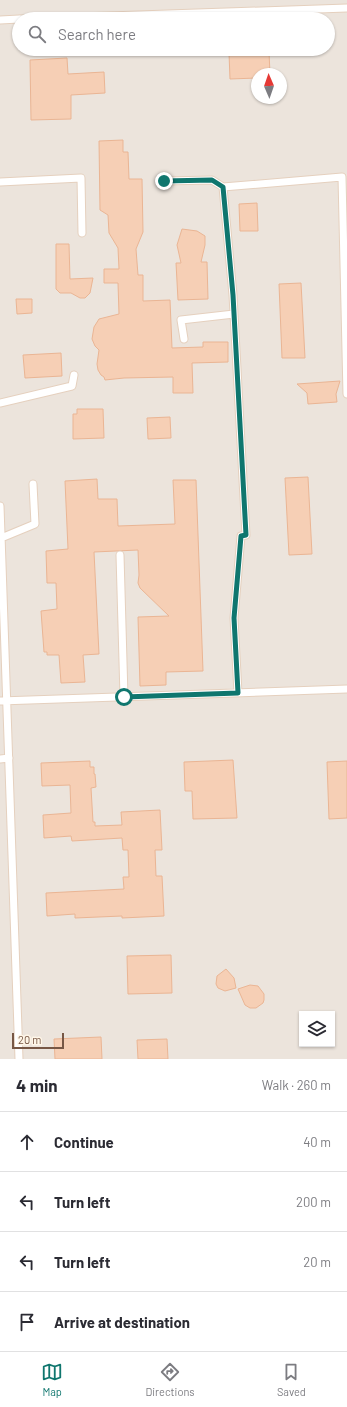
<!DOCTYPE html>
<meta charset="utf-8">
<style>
:root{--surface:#fff;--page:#f2f2f3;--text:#2b2b33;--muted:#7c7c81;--line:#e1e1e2;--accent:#0f766e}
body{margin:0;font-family:Barlow,sans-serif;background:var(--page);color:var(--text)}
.controls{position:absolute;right:12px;bottom:12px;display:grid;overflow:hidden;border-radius:0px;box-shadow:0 1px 3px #0004}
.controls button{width:36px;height:36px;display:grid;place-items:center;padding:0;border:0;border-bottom:1px solid var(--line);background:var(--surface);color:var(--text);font:20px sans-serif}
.compass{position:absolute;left:251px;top:68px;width:36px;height:36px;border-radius:50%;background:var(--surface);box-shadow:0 1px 3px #0004;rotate:358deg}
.scale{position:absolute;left:12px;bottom:10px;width:52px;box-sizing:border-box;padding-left:4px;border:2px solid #775745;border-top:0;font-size:11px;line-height:14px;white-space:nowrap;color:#775745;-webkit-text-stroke:3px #fff6e8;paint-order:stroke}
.stop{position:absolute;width:12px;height:12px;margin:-9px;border:3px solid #0f766e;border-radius:50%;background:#fff}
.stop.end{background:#0f766e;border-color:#fff;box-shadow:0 1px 4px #0008}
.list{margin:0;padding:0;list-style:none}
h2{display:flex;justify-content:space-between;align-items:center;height:52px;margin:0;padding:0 16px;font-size:17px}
h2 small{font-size:13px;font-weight:400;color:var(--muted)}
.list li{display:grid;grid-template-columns:26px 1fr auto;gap:12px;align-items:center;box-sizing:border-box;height:60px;padding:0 16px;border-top:1px solid var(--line)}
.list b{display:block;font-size:15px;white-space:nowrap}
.list em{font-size:13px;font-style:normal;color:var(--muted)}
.icon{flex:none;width:22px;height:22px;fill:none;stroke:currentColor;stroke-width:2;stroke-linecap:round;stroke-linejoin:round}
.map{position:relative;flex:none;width:347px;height:1059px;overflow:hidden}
.search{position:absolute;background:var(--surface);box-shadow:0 1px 3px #0004;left:12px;right:12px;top:12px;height:44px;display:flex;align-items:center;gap:10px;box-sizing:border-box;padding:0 14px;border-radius:22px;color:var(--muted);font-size:15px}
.sheet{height:292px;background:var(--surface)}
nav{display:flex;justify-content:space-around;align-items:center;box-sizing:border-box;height:56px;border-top:1px solid var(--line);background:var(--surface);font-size:11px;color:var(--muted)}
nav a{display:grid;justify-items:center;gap:2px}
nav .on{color:var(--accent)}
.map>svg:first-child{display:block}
.industrial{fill:#ece4dc;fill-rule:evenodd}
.building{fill:#f6cfb5;stroke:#eab594}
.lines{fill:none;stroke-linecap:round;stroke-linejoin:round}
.lane-casing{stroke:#e5d0be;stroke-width:9}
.lane{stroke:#fff;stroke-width:7}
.route{stroke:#0f766e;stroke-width:5}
</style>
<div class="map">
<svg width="347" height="1059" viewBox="0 0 347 1059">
<rect width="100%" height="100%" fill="#fef3e0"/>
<path class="industrial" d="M0,0h347v1059h-347zM19,19h309v30h-309zM257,74h24v24h-24zM302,1014h30v30h-30z"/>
<path class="building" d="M269,52l1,22h-13v4l-27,1 -1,-26z
M67,58l1,16 36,-2 1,21 -34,2v24l-40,1 -1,-60z
M123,140v12h5l1,27h13l1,53 -7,17 2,26h5v26l27,-1 2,48 31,-1v-5h25v20l-36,1 1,30h-20v-16l-49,1 -19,2 -1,-3 -3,-2 -3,-5 -1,-6 2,-14 -4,-4 -3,-7 2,-12 5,-8 20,-5 -1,-31h-14v-14h15l-1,-21 -9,-15 -1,-18 -8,-5 -1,-69z
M257,203l1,28h-18l-1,-27z
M182,229l15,2 8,5v9l-4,17h6l1,37 -30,1 -2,-37h5l-4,-18z
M56,244h13l1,35 23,-1 -3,15 -5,5h-5l-9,-5h-11l-4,-4z
M301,283l4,75h-23l-3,-74z
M16,299h16v14l-15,1z
M61,353l1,23 -37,2 -2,-23z
M340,381l-4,13 1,8 -29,2 -1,-11 -10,-9z
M77,409h26l1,29 -31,1v-25h4z
M170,417l1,21 -23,1 -1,-21z
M308,477l4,77 -23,1 -4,-77z
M97,479l1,20h19l1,27 57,-2 -2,-44h23l7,191 -37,1v13l-26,1 -2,-69 31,-1 -29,-28 -2,-5 1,-8 -1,-25 -44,2 5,102 -16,1 2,27 -24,1 -2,-28h-12v-3h-3l-3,-41 16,-2 -1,-26h-9l-1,-32 22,-2 -3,-68z
M233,760l4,58 -44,1 -1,-28h-7l-1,-29z
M90,761v6h4v7h1l1,13 -5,1 2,34h2v4l27,-1 -1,-13 39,-2 2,40h-7l1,26h6l2,40 -42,2v-2l-47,2v-4l-28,2 -1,-23 78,-4 -1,-12h6l-1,-27h-5l-1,-12 -50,3 -1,-5 -27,2 -1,-23 28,-2 -1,-28 -28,1 -1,-23z
M347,761v57l-18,1 -2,-57z
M171,955l1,38 -44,1 -1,-38z
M226,969l8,9 2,10 -11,3 -7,-3 -2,-4 1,-8z
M250,985l8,1 6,8v6l-1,3 -7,5h-6l-5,-3 -7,-16z
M101,1037l1,22h-47l-1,-20z
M167,1039l1,20h-30l-1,-19z"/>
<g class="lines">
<g class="lane-casing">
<path id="lane" d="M20,19l327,-11
M0,20l19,-1
M164,181l48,-1 11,7 119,-10 5,217
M0,182l81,-4 1,55
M223,187l10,108 13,240 -5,1 -7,82 4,75
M184,339l-3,-19 53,-6
M0,403l72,-17 2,-11
M0,506l19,553
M1,538l34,-14 -2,-40
M120,555l4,142
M0,701l347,-12
M0,759l9,-1"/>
</g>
<use href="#lane" class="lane"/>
</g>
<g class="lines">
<path class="route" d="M124,697l114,-4 -4,-75 7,-82 5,-1 -13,-240 -10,-108 -11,-7 -48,1"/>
</g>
</svg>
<div class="controls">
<button><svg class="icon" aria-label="layers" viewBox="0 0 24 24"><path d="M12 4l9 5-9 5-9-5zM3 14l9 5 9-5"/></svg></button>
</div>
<svg class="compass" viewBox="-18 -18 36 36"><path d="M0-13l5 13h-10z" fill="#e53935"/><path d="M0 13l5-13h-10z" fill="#7c7c81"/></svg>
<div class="scale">20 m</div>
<div class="stop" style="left:124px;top:697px"></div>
<div class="stop end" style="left:164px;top:181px"></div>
<div class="search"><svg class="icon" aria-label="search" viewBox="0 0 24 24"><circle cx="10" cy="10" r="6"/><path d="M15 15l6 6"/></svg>Search here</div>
</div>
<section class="sheet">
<h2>4 min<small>Walk · 260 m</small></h2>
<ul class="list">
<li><svg class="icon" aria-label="ahead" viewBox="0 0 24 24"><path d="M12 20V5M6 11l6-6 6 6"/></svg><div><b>Continue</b></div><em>40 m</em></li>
<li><svg class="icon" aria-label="left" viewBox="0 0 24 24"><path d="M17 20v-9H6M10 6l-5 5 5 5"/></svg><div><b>Turn left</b></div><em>200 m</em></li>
<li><svg class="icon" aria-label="left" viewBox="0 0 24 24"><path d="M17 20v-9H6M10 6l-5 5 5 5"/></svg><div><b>Turn left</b></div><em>20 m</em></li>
<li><svg class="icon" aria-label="arrive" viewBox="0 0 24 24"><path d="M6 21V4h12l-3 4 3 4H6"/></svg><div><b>Arrive at destination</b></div></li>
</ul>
</section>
<nav>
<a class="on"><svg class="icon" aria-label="map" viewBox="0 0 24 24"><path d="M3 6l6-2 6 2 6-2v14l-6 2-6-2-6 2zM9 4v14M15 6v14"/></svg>Map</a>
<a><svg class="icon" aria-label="directions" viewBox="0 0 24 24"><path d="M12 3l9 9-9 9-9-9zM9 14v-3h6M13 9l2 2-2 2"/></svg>Directions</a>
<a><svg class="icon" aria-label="saved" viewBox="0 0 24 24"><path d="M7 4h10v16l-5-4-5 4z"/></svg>Saved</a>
</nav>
